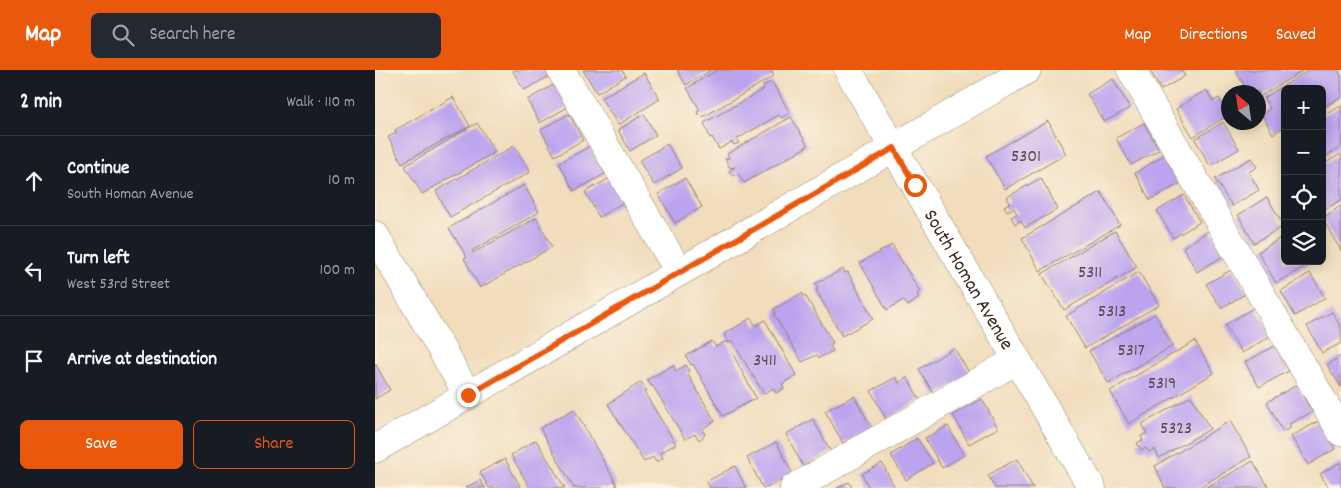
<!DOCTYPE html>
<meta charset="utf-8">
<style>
:root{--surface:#171b24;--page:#242831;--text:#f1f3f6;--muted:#9ea1a6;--line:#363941;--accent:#ea580c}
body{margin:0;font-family:Dekko,sans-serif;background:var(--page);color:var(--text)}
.controls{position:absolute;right:15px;top:15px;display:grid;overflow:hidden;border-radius:8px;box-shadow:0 2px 12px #0003}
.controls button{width:45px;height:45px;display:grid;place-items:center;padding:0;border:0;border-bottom:1px solid var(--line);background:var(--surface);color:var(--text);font:25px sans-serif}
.compass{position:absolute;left:846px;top:15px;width:45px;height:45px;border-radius:50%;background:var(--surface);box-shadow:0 2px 12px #0003;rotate:331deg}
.stop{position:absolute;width:15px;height:15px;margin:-11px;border:4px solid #ea580c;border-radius:50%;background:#fff}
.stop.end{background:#ea580c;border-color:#fff;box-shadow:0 1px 5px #0008}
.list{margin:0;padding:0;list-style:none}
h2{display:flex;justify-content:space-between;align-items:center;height:65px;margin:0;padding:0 20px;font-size:21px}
h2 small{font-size:16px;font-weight:400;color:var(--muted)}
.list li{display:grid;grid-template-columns:32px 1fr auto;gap:15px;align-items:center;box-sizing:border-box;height:90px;padding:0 20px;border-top:1px solid var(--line)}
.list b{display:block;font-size:19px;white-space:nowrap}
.list p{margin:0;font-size:16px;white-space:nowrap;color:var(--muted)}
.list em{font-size:16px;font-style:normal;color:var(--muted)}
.actions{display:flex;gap:10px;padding:15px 20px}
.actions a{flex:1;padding:11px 0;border:1px solid var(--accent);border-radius:8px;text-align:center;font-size:18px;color:var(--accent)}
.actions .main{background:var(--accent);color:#fff}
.icon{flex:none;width:28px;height:28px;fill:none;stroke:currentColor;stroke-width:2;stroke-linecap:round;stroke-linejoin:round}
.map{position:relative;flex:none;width:966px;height:418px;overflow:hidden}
header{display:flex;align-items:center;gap:30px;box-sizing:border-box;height:70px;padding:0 25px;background:var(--accent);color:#fff}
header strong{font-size:24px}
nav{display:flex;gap:28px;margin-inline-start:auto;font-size:18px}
.search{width:350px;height:45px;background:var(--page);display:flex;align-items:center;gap:12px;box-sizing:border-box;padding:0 18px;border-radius:8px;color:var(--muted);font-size:19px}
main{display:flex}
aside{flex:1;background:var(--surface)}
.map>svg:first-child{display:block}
.building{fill:#bca3ef}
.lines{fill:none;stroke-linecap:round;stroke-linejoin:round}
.minor-casing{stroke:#96836c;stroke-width:29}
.minor{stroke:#fff;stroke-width:28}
.route{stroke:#ea580c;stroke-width:6}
.labels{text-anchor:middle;stroke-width:4;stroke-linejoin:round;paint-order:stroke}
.number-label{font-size:18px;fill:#5b4852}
.street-label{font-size:20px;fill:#3b2a1e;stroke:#fcf5e5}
</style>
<header>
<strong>Map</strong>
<div class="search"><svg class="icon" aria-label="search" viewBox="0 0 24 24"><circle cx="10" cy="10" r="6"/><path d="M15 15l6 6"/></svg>Search here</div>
<nav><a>Map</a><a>Directions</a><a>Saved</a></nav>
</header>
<main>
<aside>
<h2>2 min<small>Walk · 110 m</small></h2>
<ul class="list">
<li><svg class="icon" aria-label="ahead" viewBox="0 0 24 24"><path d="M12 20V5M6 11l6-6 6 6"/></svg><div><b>Continue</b><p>South Homan Avenue</p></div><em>10 m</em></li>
<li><svg class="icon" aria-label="left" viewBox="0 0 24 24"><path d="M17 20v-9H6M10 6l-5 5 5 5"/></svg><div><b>Turn left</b><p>West 53rd Street</p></div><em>100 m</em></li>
<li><svg class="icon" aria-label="arrive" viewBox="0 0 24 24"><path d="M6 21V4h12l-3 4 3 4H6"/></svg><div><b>Arrive at destination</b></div></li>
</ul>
<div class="actions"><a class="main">Save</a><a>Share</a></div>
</aside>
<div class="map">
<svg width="966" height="418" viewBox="0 0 966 418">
<rect width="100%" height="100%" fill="#fcf5e5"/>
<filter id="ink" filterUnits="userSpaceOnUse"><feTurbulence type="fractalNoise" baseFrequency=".02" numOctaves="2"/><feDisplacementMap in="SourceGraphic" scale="10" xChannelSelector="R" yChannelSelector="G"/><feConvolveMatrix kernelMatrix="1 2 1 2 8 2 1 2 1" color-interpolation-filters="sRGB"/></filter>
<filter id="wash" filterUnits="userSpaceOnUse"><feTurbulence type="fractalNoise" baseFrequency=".0096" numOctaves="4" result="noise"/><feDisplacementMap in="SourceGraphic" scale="20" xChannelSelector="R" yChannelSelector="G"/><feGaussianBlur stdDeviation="1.12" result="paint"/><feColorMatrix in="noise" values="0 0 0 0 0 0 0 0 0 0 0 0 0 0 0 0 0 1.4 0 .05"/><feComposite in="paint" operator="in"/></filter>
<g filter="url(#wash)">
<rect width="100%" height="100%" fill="#f1dcbb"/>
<g id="blocks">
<path class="building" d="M137,0h35l3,6 -26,14z
M208,0h39l4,6 -29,17z
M302,0h34l-25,15z
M342,0h54l3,6 -71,41 -3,-1 -3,-4 3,-2 -13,-22z
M775,0h31l4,6 -24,14z
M860,0h69l-45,27v-5h-11z
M934,0h29l3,6v21l-19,11v-19h-37v41l-3,-2 -9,6 -11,-19 8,-6 -6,-11z
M269,3l16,26 -42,26 -17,-27z
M738,9l17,29 -26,14 -17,-28z
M397,12l18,31 -9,5 -2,-3 -42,24 2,4 -5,2 -2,-3 -13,7 -7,-12 -2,1 -6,-15 60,-34 -1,-3z
M180,14l13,23 -28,16 -13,-23z
M831,20l7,11 6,-3 10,17 -36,22 -17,-28z
M78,27l17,29 -68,37 -14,-26 8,-4 -1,-3z
M966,36v41l-19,11v-42z
M194,44l14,26 -28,16 -14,-26z
M269,44l12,21 -26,16 -12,-21z
M416,47l17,29 -64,37 -6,-10 -5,3 -4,-5 6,-4 -5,1 -5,-9 4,-1 -2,-4z
M673,51l18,33 -61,35 -19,-33z
M848,52l16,27 -29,17 -15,-27z
M102,53l18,29 -73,42 -17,-28z
M769,53l15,27 -28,15 -15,-27z
M292,74l15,24 -28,17 -15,-24z
M139,76l16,26 -80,45 -14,-26z
M215,76l15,28 -31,17 -15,-28z
M966,84v46l-19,11v-46z
M789,85l17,28 -31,17 -15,-27z
M876,88l6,9 -8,5 10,18 -27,16 -17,-27z
M235,108l14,24 -25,15 -14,-25z
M310,108l17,29 -27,16 -17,-29z
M666,108l17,31 -33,19 -4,-8 -6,4 -4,-7 6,-3 -3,-6 -7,3 -3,-5 6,-3 -3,-6z
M149,115l15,27 -67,39 1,2 63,-35 16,29 -72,41 -16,-30 3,-1 -18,-29z
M726,122l19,33 -80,46 -18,-33z
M809,125l16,27 -27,16 -16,-27z
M892,127l17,29 -30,17 -16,-28z
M966,136v45l-19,-33z
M835,160l15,25 -28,17 -14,-25z
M740,161l22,36 -73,43 -22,-36z
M910,165v26l26,2 -35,20 -18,-31z
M517,175l28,47 -3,2 2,4 -11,8 -5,-6 -16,10 -27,-47z
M468,199l2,4 3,-1 25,47 -31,17 -26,-46 2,-1 -3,-5z
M858,199l14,24 -26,15 -15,-24z
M764,202l20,33 -74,43 -19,-32z
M935,203l15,25 -30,18 -14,-25z
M427,223l2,3 1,-1 28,48 -3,2 3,6 -14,7 -2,-3 -15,7 -28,-48 2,-1 -2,-4z
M880,237l17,28 -30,18 -17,-28z
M957,242l9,16v15l-19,10 -15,-27z
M780,244l18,32 -65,37 -19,-32z
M376,248l5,8 9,-6 31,55 -14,9 2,4 -8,5 -3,-5 -9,6 -32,-53 -3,2 -5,-9z
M337,271l4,6 10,-6 30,57 -33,18 -30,-52 -2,1 -5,-9z
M820,271l19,32 -85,51 -19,-33z
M900,276l14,25 -30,16 -14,-25z
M579,278l16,26 -35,22 -16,-27z
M966,286v31l-14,-22z
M0,293l15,27 -15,9z
M298,295l3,6 10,-6 3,6 -2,2 28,48 -13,8 3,6 -6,5 -4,-6 -10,5 -32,-53 -1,1 -5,-7z
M521,307l3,6 8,-6 13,23 -34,19 -15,-28z
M266,312l6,9 -3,1 32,52 -16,9 3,5 -7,4 -3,-5 -9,5 -36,-58z
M922,315l15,27 -23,12 2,3 -8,5 -16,-30z
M479,326l18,32 -29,15 -18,-32z
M816,326l19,33 -51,29 -4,-9 -6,3 -3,-4 -5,2 -4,-7 6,-3 -2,-4 6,-3 -5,-9z
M607,329l16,29 -29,16 -16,-29z
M199,339l43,76 -5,3h-38l-34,-60z
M438,349l18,33 -28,14 -17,-32z
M855,351l21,36 -53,31h-33l-10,-22z
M944,351l16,28 -27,16 -17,-29z
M573,356l16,29 -22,13 -17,-30z
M542,368l16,25 -27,17 -15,-25z
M161,370l29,48h-35l-19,-33z
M401,372l17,32 -26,14h-4l-16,-30z
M130,389l16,29h-32l-9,-16z
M642,389l16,29h-38l-7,-13z
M878,391l16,27h-64z
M966,392v26h-12l-9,-14z
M507,393l13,25h-26l-7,-14z
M360,396l11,22h-36l-4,-6z
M105,410l5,8h-20z
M474,412l3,6h-15z"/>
</g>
</g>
<g filter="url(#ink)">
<use href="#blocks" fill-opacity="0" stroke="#96836c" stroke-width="1"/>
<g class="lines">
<g class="minor-casing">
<g id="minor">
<path d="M186,0l118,202"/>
<path id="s1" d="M473,0l244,418"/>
<path d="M756,0l210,362"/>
<path d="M0,165l93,160"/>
<path d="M0,379l652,-379"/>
<path d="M419,418l223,-128"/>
</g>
</g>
<use href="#minor" class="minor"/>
</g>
</g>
<g class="lines" filter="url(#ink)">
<path class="route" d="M93,325l426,-247 21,37"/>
</g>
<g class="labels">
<g class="number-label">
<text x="651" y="91">5301</text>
<text x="715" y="207">5311</text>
<text x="737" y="246">5313</text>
<text x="756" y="285">5317</text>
<text x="390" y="295">3411</text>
<text x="787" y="318">5319</text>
<text x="801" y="363">5323</text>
</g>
<g class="street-label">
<text dy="7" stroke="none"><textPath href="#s1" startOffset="242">South Homan Avenue</textPath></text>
</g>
</g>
</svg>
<div class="controls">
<button>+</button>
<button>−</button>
<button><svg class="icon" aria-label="locate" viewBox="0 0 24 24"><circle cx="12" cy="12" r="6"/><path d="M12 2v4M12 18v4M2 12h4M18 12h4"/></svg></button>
<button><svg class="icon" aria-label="layers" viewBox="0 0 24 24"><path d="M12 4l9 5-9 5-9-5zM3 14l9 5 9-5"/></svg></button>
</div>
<svg class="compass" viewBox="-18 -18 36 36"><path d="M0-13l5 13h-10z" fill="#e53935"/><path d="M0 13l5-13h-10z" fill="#9ea1a6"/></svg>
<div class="stop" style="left:540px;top:115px"></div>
<div class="stop end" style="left:93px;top:325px"></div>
</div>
</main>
